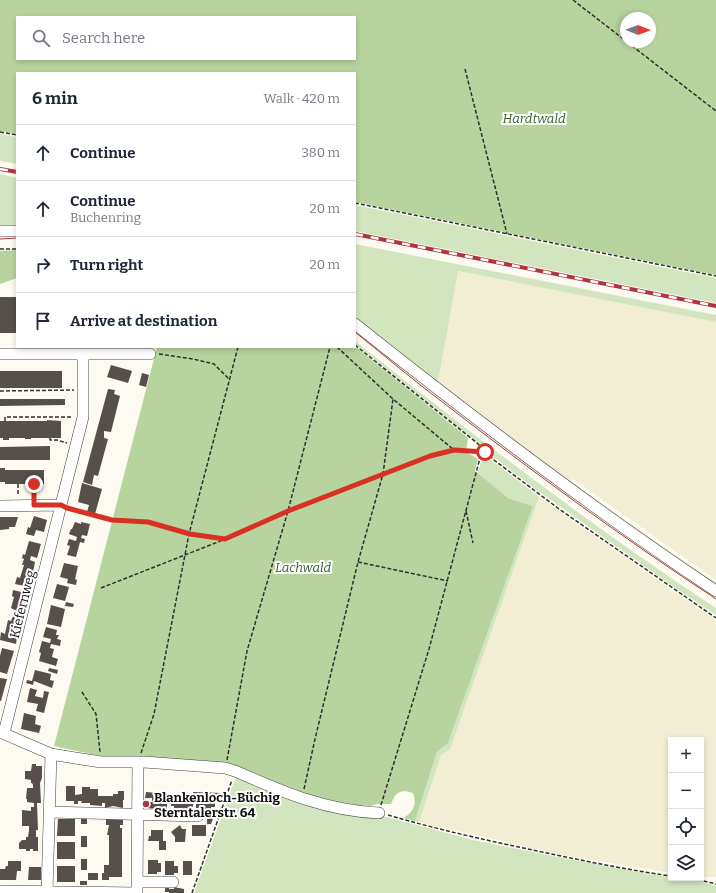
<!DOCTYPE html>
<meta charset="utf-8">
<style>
:root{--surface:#fff;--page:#f6f6f7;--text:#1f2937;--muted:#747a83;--line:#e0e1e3}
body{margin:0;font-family:Bitter,serif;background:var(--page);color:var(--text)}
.controls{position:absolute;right:12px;bottom:12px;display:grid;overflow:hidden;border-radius:0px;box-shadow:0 2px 6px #0003}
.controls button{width:36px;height:36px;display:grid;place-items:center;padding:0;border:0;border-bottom:1px solid var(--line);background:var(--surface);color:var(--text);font:20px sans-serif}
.compass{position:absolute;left:620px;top:12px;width:36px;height:36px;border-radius:50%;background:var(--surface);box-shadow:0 2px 6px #0003;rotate:91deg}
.stop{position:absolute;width:12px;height:12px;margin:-9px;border:3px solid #d93025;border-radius:50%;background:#fff}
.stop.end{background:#d93025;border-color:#fff;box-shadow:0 1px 4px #0008}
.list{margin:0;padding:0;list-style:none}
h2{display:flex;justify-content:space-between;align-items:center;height:52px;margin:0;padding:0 16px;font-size:17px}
h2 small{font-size:13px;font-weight:400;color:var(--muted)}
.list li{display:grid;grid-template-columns:26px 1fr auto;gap:12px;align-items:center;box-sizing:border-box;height:56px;padding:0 16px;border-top:1px solid var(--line)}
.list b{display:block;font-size:15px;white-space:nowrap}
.list p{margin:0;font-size:13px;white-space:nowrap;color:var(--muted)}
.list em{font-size:13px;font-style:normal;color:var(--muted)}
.icon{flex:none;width:22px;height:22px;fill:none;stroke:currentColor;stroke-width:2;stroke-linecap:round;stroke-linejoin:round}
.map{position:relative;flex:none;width:716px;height:893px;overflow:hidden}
.search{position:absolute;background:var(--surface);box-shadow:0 2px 6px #0003;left:16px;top:16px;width:340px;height:44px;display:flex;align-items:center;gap:10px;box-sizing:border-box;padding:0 14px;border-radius:0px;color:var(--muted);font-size:15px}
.panel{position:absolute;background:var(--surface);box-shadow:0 2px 6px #0003;left:16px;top:72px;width:340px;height:276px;border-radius:0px}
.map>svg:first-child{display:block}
.farmland{fill:#f1eed3}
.green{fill:#d3e5be}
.forest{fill:#b8d49e;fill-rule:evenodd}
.building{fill:#564f4c}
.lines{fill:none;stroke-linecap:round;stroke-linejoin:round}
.minor-casing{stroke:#414141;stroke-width:12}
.path{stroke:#303030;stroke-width:1.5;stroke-dasharray:4 2;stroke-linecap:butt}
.minor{stroke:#fff;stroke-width:11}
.tram{stroke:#b0343e;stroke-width:1}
.rail-casing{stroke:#b0343e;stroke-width:4}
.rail{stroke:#fff;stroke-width:2.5;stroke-dasharray:8;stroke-linecap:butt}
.route{stroke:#d93025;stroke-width:5}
.poi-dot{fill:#b0343e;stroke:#fff;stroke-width:1.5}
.labels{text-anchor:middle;stroke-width:4;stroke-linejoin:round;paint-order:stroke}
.park-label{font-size:13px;font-style:italic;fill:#335f25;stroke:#fff}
.street-label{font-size:13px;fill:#0e0e0e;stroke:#fff}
.poi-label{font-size:13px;font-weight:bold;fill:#0e0e0e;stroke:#fff;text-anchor:start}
</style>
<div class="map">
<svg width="716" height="893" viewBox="0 0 716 893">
<rect width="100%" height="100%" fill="#fdfbf1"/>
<path class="farmland" d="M457,271l259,51v258l-143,-101 -3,2 -58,-42 -74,-57z
M539,497l131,92 46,31v257h-15v-137h-30v133l-108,-18 -144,-33 22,-68 9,-6z"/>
<path class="green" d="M0,134l17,3v27l-17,-3z
M0,174l17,4v49h-17z
M355,205l361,73v25l-361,-72z
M355,244l361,71v7l-258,-51 -20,111c91,70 183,137 278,201v4l-129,-89 -232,-179z
M355,341c117,93 236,185 361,267v7l-45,-30 -137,-97 -39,-30 -18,-16 -122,-98z
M486,456l53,41 -89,252 -9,6 -22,67 -4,-1 22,-69 11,-9 85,-237 -25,-8 -31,-24 6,-17z
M237,774l119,39 31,4 86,23 90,18 86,16 22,3v1c15,0 30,2 45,8v7h-522z"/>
<path class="forest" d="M0,0h716v275l-361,-73v-129h-338v61l-17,-3zM17,17h338v42h-338zM626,18h24v24h-24z
M17,250v28l-17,6v-33z
M355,346l113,92 -2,14 12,7 -3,12 33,27 25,8 -85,237 -11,9 -22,69 -11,-3c10,-7 13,-14 9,-25 -13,-4 -17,-1 -22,11h-14l-18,5 -31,-5 -95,-37 -133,-11 -46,-10 103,-399h198z"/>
<path class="building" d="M0,297h17v36h-17z
M111,365l21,6 -4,12 -21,-6z
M0,371h62v17h-62z
M142,373l7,2 -3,12 -7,-2z
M108,389l7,1 -1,4 6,2 -9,36 -7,-1v7l4,1 -10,37 -4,-1 -2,10 -9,-3z
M0,399h65v6l-65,1z
M47,420l14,1v17h-30v1h-6v-1h-16v2h-6v-2h-3v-17h47z
M50,446v14h-50v-13z
M0,468h5v2h39v14h-39v-2h-5z
M82,483l20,6 -7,25 -8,-2 2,-7 -11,-3z
M34,516l13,4 -3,12 -8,-2 -2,6 -8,-2 2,-7 2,1z
M0,517h18l-3,10h-6v2l-9,1z
M75,522l6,2v-2l9,2 -3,12 -5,-1 -1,3 4,1 -1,4 -4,-1 -4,15 -9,-2 3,-9 -3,-1 2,-6 7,2 1,-4 -8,-3 2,-5h1z
M29,541l12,3 -4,14 -6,-2 -1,4 5,2 -5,25 -15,-3 2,-7 3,1 4,-13h-2l2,-6 -2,-1 1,-4 2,1z
M64,563l14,3 -3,13 2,1 -1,5 -9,-2 1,-4 -8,-2z
M57,584l12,3 -4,14 -12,-3z
M13,590l16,4 -10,29 -3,21 -16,-4 1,-8 4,2 3,-14 3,1 3,-7 1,-4 -4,-2 3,-11 -2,-1z
M66,602l8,2 -1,3 -8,-1z
M51,605l14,4 -4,18 -14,-3z
M46,627l11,3 -1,5h3l-2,4 4,1 -1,6 -9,-2 -1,4 4,1 -2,8 6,2 -2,7 -17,-5 2,-8 -2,-1 3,-11 8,2 1,-4 -8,-2z
M2,648l12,3 -7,23 -7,-2v-16z
M49,668l9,2 -1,4 -9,-3z
M35,670l16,4 -1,6 4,1 -2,7 -18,-7 -1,4 -7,-2 1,-3 5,1z
M0,678l7,1 -6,22h-1z
M30,688l7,2 -2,6 8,2 1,-7 5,1 -5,21 -8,-2 2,-7 -11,-2z
M24,713l12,3 -1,8 6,2 -2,7 -18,-4z
M32,764h4v2h6v12l-2,5 1,20h-4l1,27h-2v7h2v14h-5v-2h-3v2h-4v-2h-7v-6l3,-3h4v-3h2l1,-7v-4h-7v-16l9,1v-4h3v-4l-7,-1v-3h-1l1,-11h6v-3l-1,-2h-1v-3l-6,-1v-8h6z
M66,786h9v9l7,-1v-7h8v2h8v7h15v-2h5v-3h6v9h-1v8l-10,-2 -8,2v-5h-3v3l-12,-1v-2h-9l1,-2h-4v3h-4v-3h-8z
M146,792l22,2 -1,3h7v-3h8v-1h8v4h3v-5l29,1 -2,7h-5v7h-4v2h-15v-9h-3v7h-4v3h-15v-4h-3v-2h-4v6l-19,-2v-2h-3v-4h7v-4h-7z
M207,816h7l-3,8h-4z
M81,817h6v7h-6z
M58,819h17v17h-18z
M106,819h17v6h-3v3h2v49h-13v3h-7v-7h2v-8h5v-30h-2l2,-10h-3z
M180,825l2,4h4l-1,13h-10v-5l-4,-5z
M192,825h14v11h-14z
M151,830h12v11h3v9h-7v-9h-11l1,-5h2z
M81,836h6v11h-6z
M57,842h18v17h-18z
M81,859h6v11h-6z
M148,860h10v3h3v9h-4v2h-9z
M8,861h13v10h-4l-1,9h-16v-11h5l1,-3h2z
M165,861h9v5h4v7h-4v2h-9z
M183,861h9v14h-9z
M57,866h18v16h-18z
M29,867h12v13h-13z
M88,873h10v7h-10z
M80,881h7v4h-7z
M165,885h4v4h5v-2l10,2v4h-15v-1h-4z"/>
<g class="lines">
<g class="minor-casing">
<path id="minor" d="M0,231h17
M355,324c117,93 236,184 361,267
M0,354h83v63l-22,88 -61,1
M83,354h67
M0,732l51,22 24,4 26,4h43l81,6 10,3c48,21 91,40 144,42
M4,733l57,-228
M49,812l149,4
M137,882h36
M0,891l137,2 1,-131
M47,892l4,-138"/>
</g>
<path class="path" d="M573,0l53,41
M627,42l89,69
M465,69l42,165
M0,132l17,3
M355,203l361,73
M0,249h17
M355,345l122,98 17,17 65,49 157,109
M337,347l56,52 61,51
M159,354l34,5 21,5 16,16
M0,391l74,-1
M5,421v-4h68
M50,438v2h7l10,3
M18,484v12
M34,484v12
M70,509l42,11 36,2 41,12 36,5 63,-28 142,-55 24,-6 31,2
M466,511l7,32
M358,562l90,19
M101,588l122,-48
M82,692l14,22 4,38
M141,753l13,-39 35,-180 49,-187
M227,760l20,-109 41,-140 42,-164
M304,789l11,-50 43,-177 25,-88 10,-75
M381,805l48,-156 51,-191 5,-6
M388,815c51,15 102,26 154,37 43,9 86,18 129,24
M692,878l24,6
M192,893l40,-113"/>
<use href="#minor" class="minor"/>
<path class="tram" d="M0,239l17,-1
M355,332c30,24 59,49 90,72 88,68 178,134 271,195"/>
<g class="rail-casing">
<path id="rail" d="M0,169l17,3
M355,234l361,72"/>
</g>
<use href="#rail" class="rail"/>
</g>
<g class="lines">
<path class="route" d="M34,484v21h27l6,3 45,12 36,2 42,12 35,5 63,-28 142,-55 24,-6 31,2"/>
</g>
<circle class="poi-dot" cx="146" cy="804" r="4"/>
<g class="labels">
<g class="park-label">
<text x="534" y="123">Hardtwald</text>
<text x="303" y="572">Lachwald</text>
</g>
<g class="street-label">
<text transform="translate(22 604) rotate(-76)" y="5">Kiefernweg</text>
</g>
<g class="poi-label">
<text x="154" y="802">Blankenloch-Büchig<tspan x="154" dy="15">Sterntalerstr. 64</tspan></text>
</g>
</g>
</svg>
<div class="controls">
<button>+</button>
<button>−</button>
<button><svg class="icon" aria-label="locate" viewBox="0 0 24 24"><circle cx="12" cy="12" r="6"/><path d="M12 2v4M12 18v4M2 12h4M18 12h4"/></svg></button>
<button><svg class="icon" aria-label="layers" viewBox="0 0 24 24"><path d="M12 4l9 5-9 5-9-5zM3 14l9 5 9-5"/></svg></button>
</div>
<svg class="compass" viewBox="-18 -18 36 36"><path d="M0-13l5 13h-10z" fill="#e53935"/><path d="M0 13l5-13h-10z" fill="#747a83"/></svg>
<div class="stop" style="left:485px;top:452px"></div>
<div class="stop end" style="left:34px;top:484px"></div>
<div class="search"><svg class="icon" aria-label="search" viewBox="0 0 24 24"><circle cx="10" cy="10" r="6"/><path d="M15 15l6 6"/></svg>Search here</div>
<section class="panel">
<h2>6 min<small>Walk · 420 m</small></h2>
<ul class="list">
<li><svg class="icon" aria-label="ahead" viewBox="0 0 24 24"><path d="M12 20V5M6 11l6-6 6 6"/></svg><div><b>Continue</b></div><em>380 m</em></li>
<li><svg class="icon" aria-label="ahead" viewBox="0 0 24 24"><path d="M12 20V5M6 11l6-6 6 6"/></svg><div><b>Continue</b><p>Buchenring</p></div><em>20 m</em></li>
<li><svg class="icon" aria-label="right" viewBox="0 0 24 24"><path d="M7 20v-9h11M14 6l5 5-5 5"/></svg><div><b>Turn right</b></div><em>20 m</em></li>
<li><svg class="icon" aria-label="arrive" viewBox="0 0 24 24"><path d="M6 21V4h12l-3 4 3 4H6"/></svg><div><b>Arrive at destination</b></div></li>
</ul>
</section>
</div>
